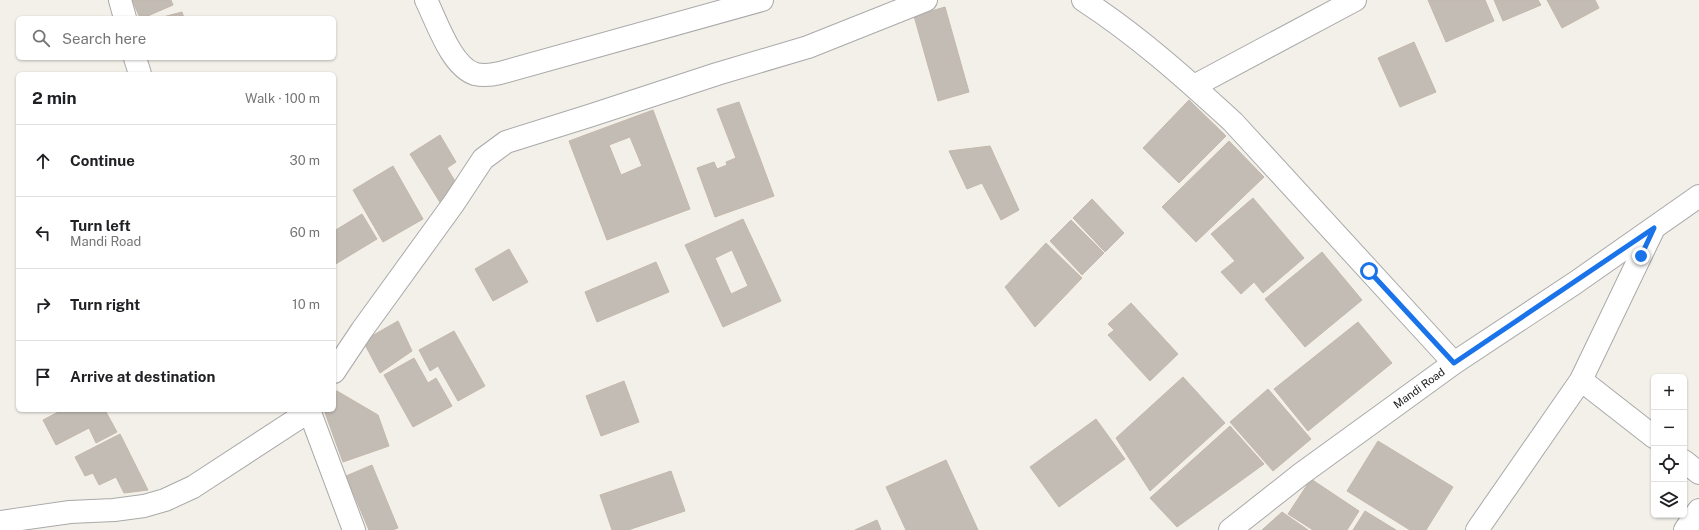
<!DOCTYPE html>
<meta charset="utf-8">
<style>
:root{--surface:#fff;--page:#f2f2f2;--text:#202124;--muted:#757577;--line:#e0e0e0}
body{margin:0;font-family:"Public Sans",sans-serif;background:var(--page);color:var(--text)}
.controls{position:absolute;right:12px;bottom:12px;display:grid;overflow:hidden;border-radius:6px;box-shadow:0 1px 3px #0004}
.controls button{width:36px;height:36px;display:grid;place-items:center;padding:0;border:0;border-bottom:1px solid var(--line);background:var(--surface);color:var(--text);font:20px sans-serif}
.stop{position:absolute;width:12px;height:12px;margin:-9px;border:3px solid #1a73e8;border-radius:50%;background:#fff}
.stop.end{background:#1a73e8;border-color:#fff;box-shadow:0 1px 4px #0008}
.list{margin:0;padding:0;list-style:none}
h2{display:flex;justify-content:space-between;align-items:center;height:52px;margin:0;padding:0 16px;font-size:17px}
h2 small{font-size:13px;font-weight:400;color:var(--muted)}
.list li{display:grid;grid-template-columns:26px 1fr auto;gap:12px;align-items:center;box-sizing:border-box;height:72px;padding:0 16px;border-top:1px solid var(--line)}
.list b{display:block;font-size:15px;white-space:nowrap}
.list p{margin:0;font-size:13px;white-space:nowrap;color:var(--muted)}
.list em{font-size:13px;font-style:normal;color:var(--muted)}
.icon{flex:none;width:22px;height:22px;fill:none;stroke:currentColor;stroke-width:2;stroke-linecap:round;stroke-linejoin:round}
.map{position:relative;flex:none;width:1699px;height:530px;overflow:hidden}
.search{position:absolute;background:var(--surface);box-shadow:0 1px 3px #0004;left:16px;top:16px;width:320px;height:44px;display:flex;align-items:center;gap:10px;box-sizing:border-box;padding:0 14px;border-radius:6px;color:var(--muted);font-size:15px}
.panel{position:absolute;background:var(--surface);box-shadow:0 1px 3px #0004;left:16px;top:72px;width:320px;height:340px;border-radius:6px}
.map>svg:first-child{display:block}
.building{fill:#c3bcb5;stroke:#c4b8aa;fill-rule:evenodd}
.lines{fill:none;stroke-linecap:round;stroke-linejoin:round}
.minor-casing{stroke:#a9a9a9;stroke-width:24}
.tertiary-casing{stroke:#a9a9a9;stroke-width:24}
.minor{stroke:#fff;stroke-width:22}
.tertiary{stroke:#fff;stroke-width:22}
.route{stroke:#1a73e8;stroke-width:5}
.labels{text-anchor:middle;stroke-width:3;stroke-linejoin:round;paint-order:stroke}
.street-label{font-size:11px;fill:#222;stroke:#fff}
</style>
<div class="map">
<svg width="1699" height="530" viewBox="0 0 1699 530">
<rect width="100%" height="100%" fill="#f2f0e9"/>
<path class="building" d="M132,0h39l2,5 -30,13h-3z
M1428,0h57l9,21 -48,21z
M1494,0h44l3,5 -38,16z
M1547,0h48l4,8 -37,20z
M945,7l24,85 -31,9 -24,-85z
M182,12l2,6h-25z
M1414,42l22,50 -36,15 -22,-49z
M1189,100l37,36 -47,47 -36,-35z
M739,102l35,94 -59,21 -18,-49 17,-6 3,7 10,-4 -1,-3 10,-4 -19,-49z
M653,110l37,99 -83,31 -38,-99zM630,137l12,29 -21,9 -12,-30z
M440,135l16,27 -9,6 14,23 -20,13 -31,-50z
M1229,141l35,36 -68,65 -34,-35z
M990,146l29,64 -18,10 -19,-37 -15,6 -18,-38z
M393,166l30,53 -40,23 -30,-52z
M1253,198l51,60 -41,35 -9,-11 -13,12 -20,-22 14,-11 -24,-27z
M1092,199l32,34 -19,19 -32,-34z
M362,214l15,25 -43,26v-34z
M743,219l38,82 -58,26 -38,-82zM732,250l16,36 -17,8 -16,-36z
M1071,220l33,33 -22,22 -32,-34z
M1046,243l36,35 -47,49 -30,-40z
M509,249l19,33 -35,19 -18,-32z
M1322,252l40,48 -57,47 -40,-48z
M656,262l13,30 -72,30 -12,-30z
M1131,303l47,51 -28,27 -42,-46 6,-5 -6,-6z
M398,321l14,30 -32,22 -17,-32z
M1358,322l34,41 -84,68 -34,-42z
M454,331l31,55 -27,15 -20,-35 -8,5 -11,-21z
M414,358l14,25 8,-5 16,28 -39,21 -29,-52z
M1183,377l42,46 -75,68 -34,-53z
M624,381l15,41 -38,14 -15,-40z
M1268,389l43,50 -38,32 -43,-49z
M337,391l41,24 11,31 -46,16 -19,-52h10v-18z
M62,410h43l12,22 -21,11 -7,-15 -33,17 -13,-25z
M1096,419l29,40 -66,48 -29,-40z
M1230,426l34,38 -87,63 -27,-29z
M120,434l28,56 -24,3 -8,-16 -17,8 -6,-12 -8,3 -10,-19z
M1378,441l75,46 -27,43h-16l-63,-39z
M946,460l32,70h-72l-20,-43z
M372,465l26,63 -6,2h-23l-23,-54z
M671,471l14,40 -57,19h-16l-12,-35z
M1311,479l48,32 -12,19h-34l-25,-16z
M1365,511l31,19h-43z
M1282,512l26,18h-46z
M877,520l4,10h-26z"/>
<g class="lines">
<g class="minor-casing">
<path id="minor" d="M120,0l5,18
M426,0c11,22 25,66 49,74 9,2 17,1 25,-1l262,-73
M1083,0c54,35 102,78 150,122l221,241
M135,58l5,16
M1194,86l161,-86
M334,372l28,-42 92,-127 29,-44 23,-17 86,-27 125,-41 91,-27 118,-47
M1581,380l73,57
M309,410l45,120
M1684,461l15,12
M0,522l70,-10 44,-2 30,-4 21,-6 28,-13 118,-77
M1477,530l104,-150 73,-152
M1685,530l14,-20"/>
</g>
<g class="tertiary-casing">
<path id="tertiary" d="M1230,530l71,-56 153,-111 121,-80 124,-87"/>
</g>
<use href="#minor" class="minor"/>
<use href="#tertiary" class="tertiary"/>
</g>
<g class="lines">
<path class="route" d="M1369,271l85,92 200,-135 -13,28"/>
</g>
<g class="labels">
<g class="street-label">
<text transform="translate(1419 388) rotate(-36)" y="4">Mandi Road</text>
</g>
</g>
</svg>
<div class="controls">
<button>+</button>
<button>−</button>
<button><svg class="icon" aria-label="locate" viewBox="0 0 24 24"><circle cx="12" cy="12" r="6"/><path d="M12 2v4M12 18v4M2 12h4M18 12h4"/></svg></button>
<button><svg class="icon" aria-label="layers" viewBox="0 0 24 24"><path d="M12 4l9 5-9 5-9-5zM3 14l9 5 9-5"/></svg></button>
</div>
<div class="stop" style="left:1369px;top:271px"></div>
<div class="stop end" style="left:1641px;top:256px"></div>
<div class="search"><svg class="icon" aria-label="search" viewBox="0 0 24 24"><circle cx="10" cy="10" r="6"/><path d="M15 15l6 6"/></svg>Search here</div>
<section class="panel">
<h2>2 min<small>Walk · 100 m</small></h2>
<ul class="list">
<li><svg class="icon" aria-label="ahead" viewBox="0 0 24 24"><path d="M12 20V5M6 11l6-6 6 6"/></svg><div><b>Continue</b></div><em>30 m</em></li>
<li><svg class="icon" aria-label="left" viewBox="0 0 24 24"><path d="M17 20v-9H6M10 6l-5 5 5 5"/></svg><div><b>Turn left</b><p>Mandi Road</p></div><em>60 m</em></li>
<li><svg class="icon" aria-label="right" viewBox="0 0 24 24"><path d="M7 20v-9h11M14 6l5 5-5 5"/></svg><div><b>Turn right</b></div><em>10 m</em></li>
<li><svg class="icon" aria-label="arrive" viewBox="0 0 24 24"><path d="M6 21V4h12l-3 4 3 4H6"/></svg><div><b>Arrive at destination</b></div></li>
</ul>
</section>
</div>
